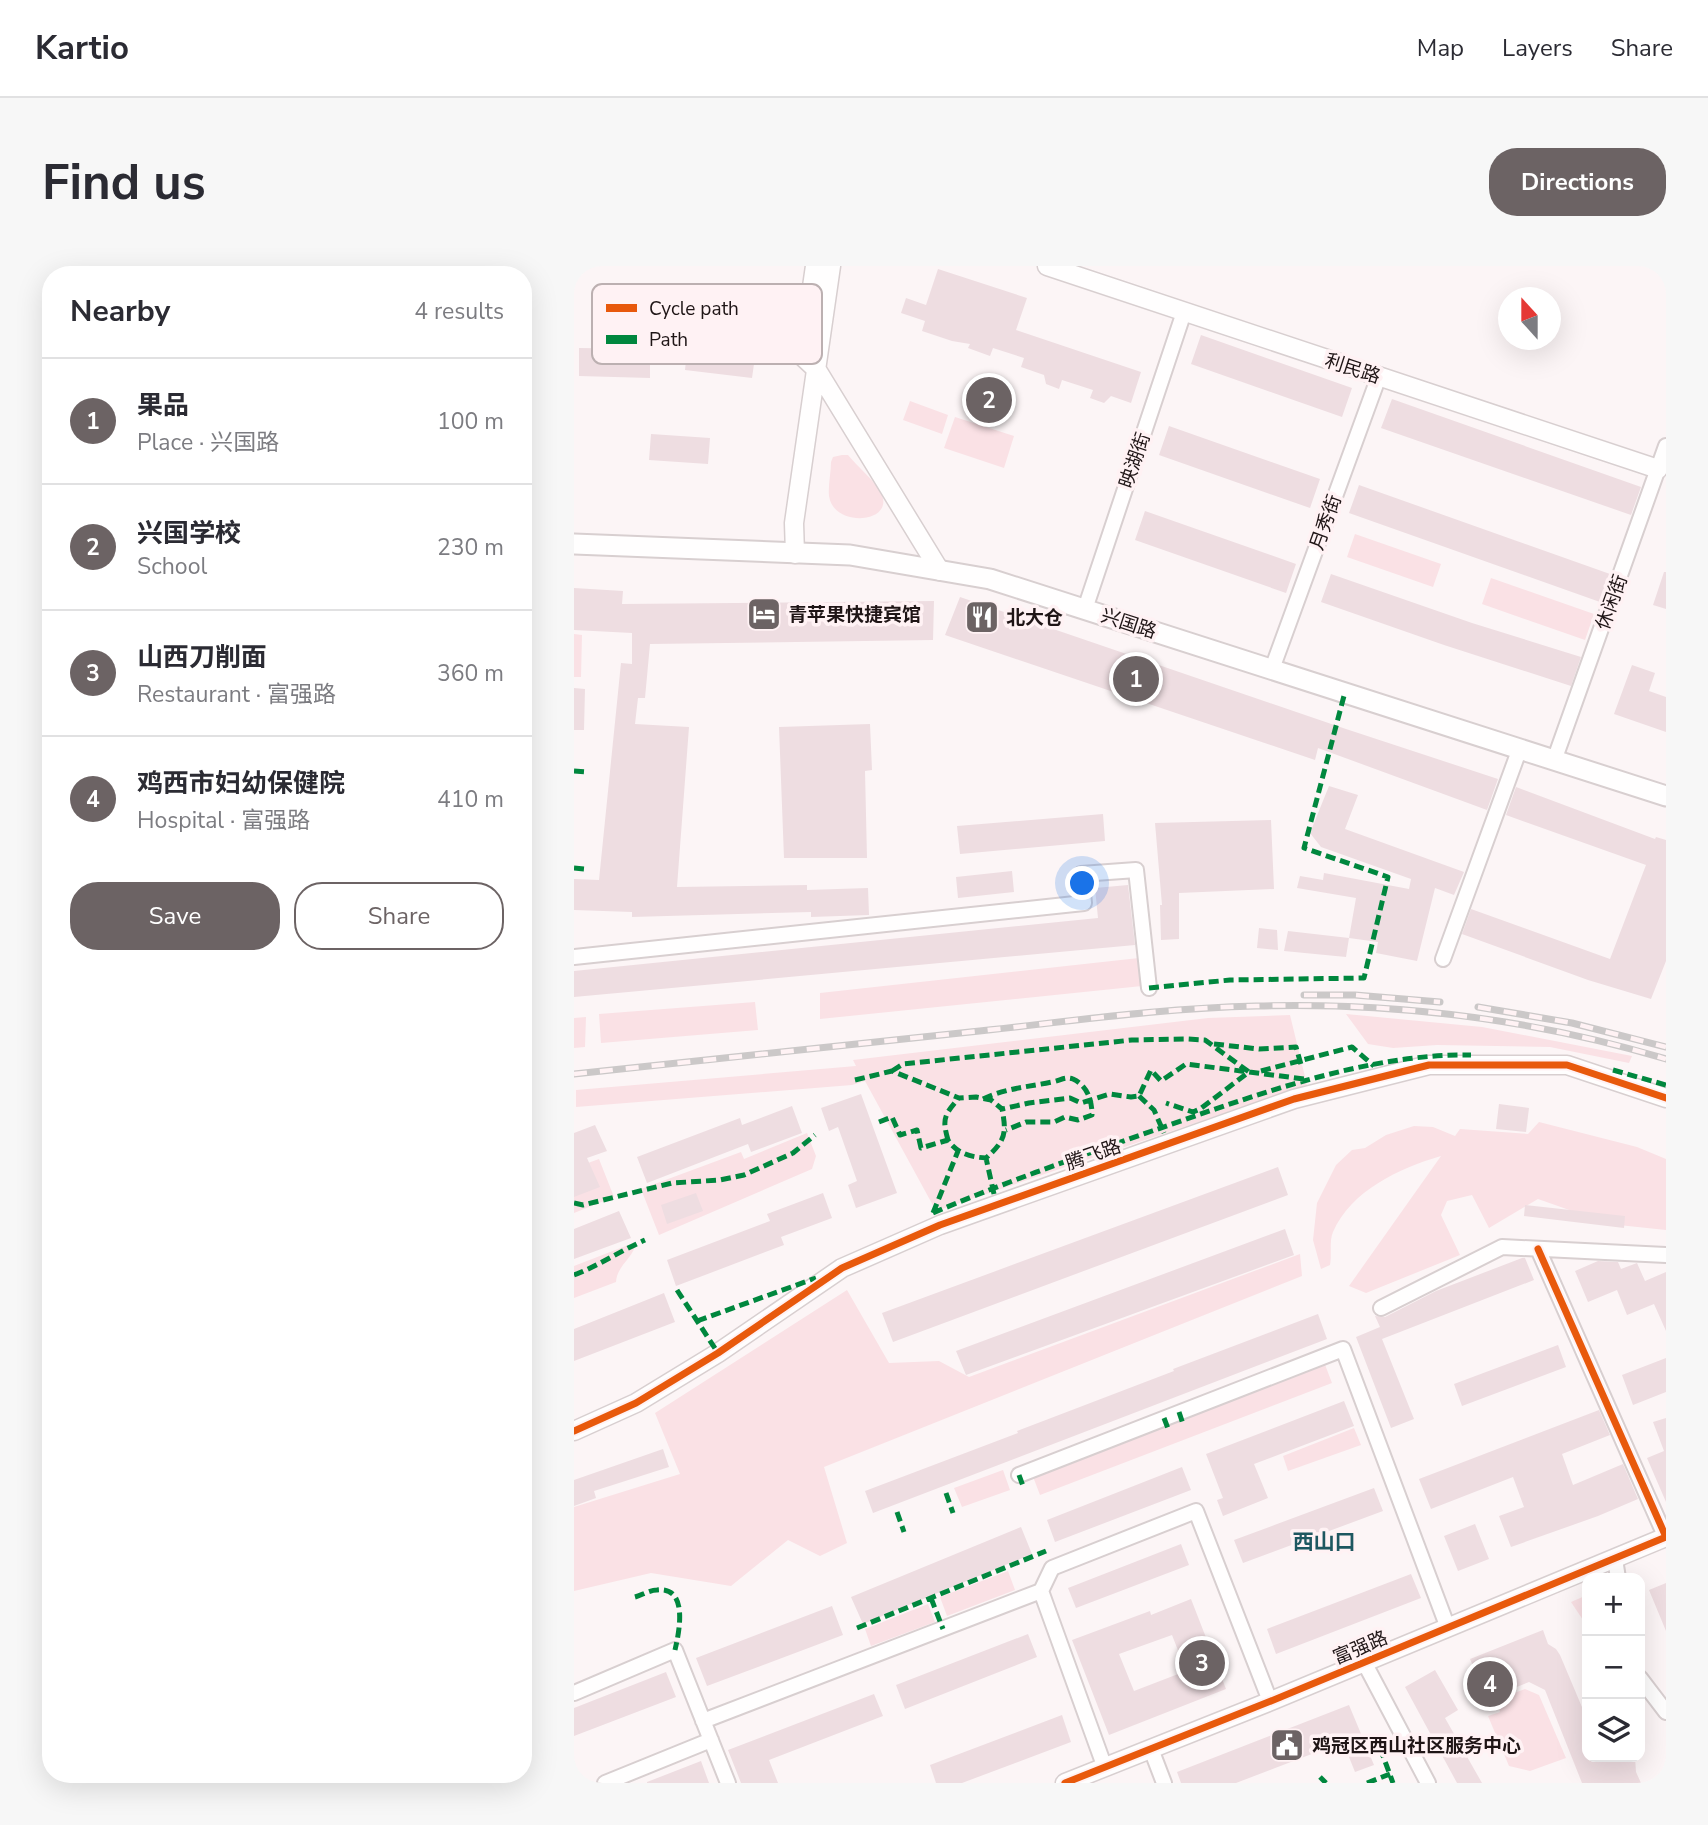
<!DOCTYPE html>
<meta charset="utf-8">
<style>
:root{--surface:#fff;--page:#f7f7f7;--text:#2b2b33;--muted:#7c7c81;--line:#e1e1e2;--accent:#6c6364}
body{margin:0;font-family:"Nunito Sans","Noto Sans SC",sans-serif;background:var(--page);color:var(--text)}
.controls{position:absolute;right:21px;bottom:21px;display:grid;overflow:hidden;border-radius:14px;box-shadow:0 7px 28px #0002}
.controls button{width:63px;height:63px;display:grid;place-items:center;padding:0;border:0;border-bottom:2px solid var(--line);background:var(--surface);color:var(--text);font:35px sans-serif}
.compass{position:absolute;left:924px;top:21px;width:63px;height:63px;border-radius:50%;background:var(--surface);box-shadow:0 7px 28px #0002;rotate:339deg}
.you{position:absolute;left:509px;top:618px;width:24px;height:24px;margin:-18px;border:5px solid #fff;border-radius:50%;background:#1a73e8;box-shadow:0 0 0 10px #1a73e833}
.badge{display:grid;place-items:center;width:46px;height:46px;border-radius:50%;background:var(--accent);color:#fff;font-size:23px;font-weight:700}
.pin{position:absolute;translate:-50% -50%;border:4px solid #fff;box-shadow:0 2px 7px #0006}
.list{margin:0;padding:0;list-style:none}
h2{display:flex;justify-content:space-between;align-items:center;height:91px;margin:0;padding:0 28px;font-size:30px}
h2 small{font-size:23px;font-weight:400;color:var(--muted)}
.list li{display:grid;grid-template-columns:46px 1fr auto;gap:21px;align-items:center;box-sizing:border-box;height:126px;padding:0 28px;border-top:2px solid var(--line)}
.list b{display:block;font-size:26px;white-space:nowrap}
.list p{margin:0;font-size:23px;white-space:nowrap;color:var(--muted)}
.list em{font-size:23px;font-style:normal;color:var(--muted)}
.actions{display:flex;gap:14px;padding:21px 28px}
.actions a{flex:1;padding:16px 0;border:2px solid var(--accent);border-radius:28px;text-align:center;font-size:24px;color:var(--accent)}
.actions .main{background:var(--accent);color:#fff}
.icon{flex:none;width:38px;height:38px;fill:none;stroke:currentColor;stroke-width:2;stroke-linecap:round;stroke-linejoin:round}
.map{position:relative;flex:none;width:1092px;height:1517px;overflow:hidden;border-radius:28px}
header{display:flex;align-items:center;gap:42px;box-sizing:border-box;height:98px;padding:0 35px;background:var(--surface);border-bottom:2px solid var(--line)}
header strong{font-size:33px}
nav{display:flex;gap:38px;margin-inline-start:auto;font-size:24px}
.intro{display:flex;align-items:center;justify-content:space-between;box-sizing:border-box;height:168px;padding:0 42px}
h1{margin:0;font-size:49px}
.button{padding:18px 32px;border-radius:28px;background:var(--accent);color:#fff;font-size:24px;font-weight:700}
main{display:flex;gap:42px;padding:0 42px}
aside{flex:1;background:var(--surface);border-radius:28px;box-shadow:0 7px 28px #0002}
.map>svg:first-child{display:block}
.green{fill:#fae1e5}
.building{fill:#eedde1;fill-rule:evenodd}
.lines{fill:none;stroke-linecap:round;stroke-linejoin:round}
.minor-casing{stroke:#d8cfd0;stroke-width:18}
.tertiary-casing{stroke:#d8cfd0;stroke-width:21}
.secondary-casing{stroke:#d8cfd0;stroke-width:23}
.minor{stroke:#fffefe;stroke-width:14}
.tertiary{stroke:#fffefe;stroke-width:18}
.secondary{stroke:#fffefe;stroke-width:19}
.rail-casing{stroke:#cbc8c8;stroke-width:7}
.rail{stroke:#fff2f4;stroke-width:4.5;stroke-dasharray:13;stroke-linecap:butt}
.quiet{stroke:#00873e;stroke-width:5;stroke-dasharray:10 5;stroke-linecap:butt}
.cycleway-casing{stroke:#fff2f4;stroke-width:11}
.cycleway{stroke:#e8590c;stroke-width:7}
.labels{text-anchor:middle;stroke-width:7;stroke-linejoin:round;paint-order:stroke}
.street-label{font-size:19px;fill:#1f1516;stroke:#fff2f4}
.poi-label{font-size:19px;font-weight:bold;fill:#1f1516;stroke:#fff2f4;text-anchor:start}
.neighbourhood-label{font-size:21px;font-weight:bold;fill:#1e5760;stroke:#fff2f4}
.key{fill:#fff2f4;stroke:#bcb0b1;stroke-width:2}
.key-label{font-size:19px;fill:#1f1516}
</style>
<header>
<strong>Kartio</strong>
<nav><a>Map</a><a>Layers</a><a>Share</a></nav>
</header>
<div class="intro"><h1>Find us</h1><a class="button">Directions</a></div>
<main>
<aside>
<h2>Nearby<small>4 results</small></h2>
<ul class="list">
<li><span class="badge">1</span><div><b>果品</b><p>Place · 兴国路</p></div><em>100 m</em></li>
<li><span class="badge">2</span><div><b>兴国学校</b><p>School</p></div><em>230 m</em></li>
<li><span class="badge">3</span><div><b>山西刀削面</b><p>Restaurant · 富强路</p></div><em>360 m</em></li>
<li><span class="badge">4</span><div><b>鸡西市妇幼保健院</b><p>Hospital · 富强路</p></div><em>410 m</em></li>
</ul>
<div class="actions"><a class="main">Save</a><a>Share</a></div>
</aside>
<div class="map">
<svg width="1092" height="1517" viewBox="0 0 1092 1517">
<rect width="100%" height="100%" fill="#fcf5f6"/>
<path class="green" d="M336,135l38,14 -6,19 -39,-14z
M381,151l59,19 -10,32 -60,-20z
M268,189h6c9,11 27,26 33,38 15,30 -47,36 -52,3 -1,-11 2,-23 2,-34l2,-5z
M781,268l86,30 -8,23 -86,-30z
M917,312l103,36 -9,26 -103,-36z
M0,368l8,1 -1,42h-7z
M565,692l3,28 -322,33v-26z
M181,736l3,28 -157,13 -2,-29z
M772,748l136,13 150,29 -3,7 -79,-16 -113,-2 -44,3 -25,-4z
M716,749l17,70 -371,126 -71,-130 -13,4 -276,22v-17l280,-24 -3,-6 355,-42z
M12,751l-1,30 -11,1v-30z
M965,856l98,25 29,12v71l-57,-6 -71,-25 -49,29 -17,-33 -25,6 -6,14 19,40 -94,38 -17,-7 92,-130c-42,12 -90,35 -108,76 -4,9 -1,23 -3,33l-9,4 -8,-29 4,-37 19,-38 16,-15 13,-2 21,-13 28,-9 19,1 22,9 5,-7 68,5z
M233,867l9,23 -4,13 -153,66 -18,-46 100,-37 3,7z
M25,893l15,38 -40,16v-45z
M62,976c-2,16 -19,23 -20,40l-42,16v-32z
M726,988l2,22 -478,191 23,76 -27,13 -32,-16 -57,46 -80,-13 -77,18v-84l106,-33 -25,-61 192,-123 42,73 50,-2 30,16z
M750,1096l8,21 -292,112 -8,-21z
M780,1162l7,17 -73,26 -5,-15z
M429,1204l7,20 -48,17 -8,-19z
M434,1305l7,19 -68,26 -7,-19z
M1013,1329v31l-16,-24z
M354,1338l7,18 -64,24 -6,-17z
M951,1423l14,6 27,63 -36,13 -21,-5 -21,-50 12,-4 -4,-12z"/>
<path class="building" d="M364,3l89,29 -11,32 125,42 -10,31 -20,-7 -7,7 -14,-5 3,-8 -31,-10 -3,9 -13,-5 -2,-9 -23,-8 3,-9 -31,-10 -3,8 -22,-8 2,-4 -18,-3 -30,-10 3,-10 -24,-8 5,-15 20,7z
M627,69l151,53 -10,29 -151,-53z
M114,76l68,8 -4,28 -67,-8z
M5,82l71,1v29l-71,-2z
M818,133l249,88 -10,28 -250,-87z
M595,160l151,53 -10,29 -151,-53z
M77,168l59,4 -2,26 -59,-4z
M785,219l251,89 -10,28 -251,-89z
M571,245l151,53 -10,29 -151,-53z
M1090,306h2v37l-13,-4z
M757,308l141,49 109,34 -10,29 -127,-41 -123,-43z
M0,322l49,3 -1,13 312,-3 -1,39 -283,4 -5,54h-7l-3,26 54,3 -12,160 130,-2v5l61,-2 1,27 -58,2v-5l-179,5v-5l-58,-2v-31l25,1 22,-217 11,1v-31l-58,-3z
M386,331l386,132 152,50 -11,31 -169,-62 -3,12 -370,-125z
M1058,399l23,8 -6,18 17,6v35l-52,-18z
M0,422l11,1 -1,41h-10z
M296,458l2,46 -7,1 2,87h-83l-5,-131z
M755,520l29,9 -13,34 119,43 -10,23 -19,-7 -18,73 -41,-8 2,-11 -29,-4 7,-40 -59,-10 3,-12 23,4 1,-7 85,16 2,-10 -90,-32 -11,-14z
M942,521l139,52 1,-2 10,3v121l-15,38 -63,-19 -126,-46 9,-25 139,50 36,-94 -140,-50z
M529,548l2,27 -145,13 -3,-28z
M697,554l3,69 -95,4v46l-18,1 -1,-35h2l-7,-82z
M438,605l2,21 -56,6 -2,-21z
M554,619l7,60 -561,52v-26l524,-53 -3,-30z
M685,662l18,2 1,20 -21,-2z
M714,665l61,7 -3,19 -62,-6z
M287,828l36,99 -41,15 -8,-23 9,-4 -19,-54 -9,4 -8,-23z
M925,838l30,4 -3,24 -30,-3z
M218,840l10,27 -51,19 -3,-8 -101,39 -10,-26 103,-39 2,7z
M21,859l12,26 -20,7 13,29 -26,10v-64z
M704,901l10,28 -395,147 -11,-29z
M122,927l7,18 -36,13 -6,-19z
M249,927l9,25 -51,19 3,8 -108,41 -9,-26 103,-39 -3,-7z
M951,939l100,11 -1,12 -100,-12z
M45,945l12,27 -57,21v-30z
M711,963l9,26 -328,120 -10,-24z
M948,992h3l9,22 -152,59 32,80 -23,9 -35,-91 24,-10 -5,-11 10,1 51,-26z
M1024,995l20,1 3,7 16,-6 8,18 21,-9v59l-12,-27 -27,11 -10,-25 -29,12 -13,-31z
M90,1027l11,29 -101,39v-32z
M744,1048l9,25 -454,174 -8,-22 153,-58 -1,-2 157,-60 -1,-2z
M984,1079l8,22 -104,39 -8,-22z
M1092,1092v34l-33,13 -11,-30z
M770,1135l10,25 -100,38 14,34 -45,18 -6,-16 6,-2 -17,-44z
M1025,1144l11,25 -48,19 11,31 50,-21 15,35 -40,17 -87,31 -12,-31 25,-9 -11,-30 -82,32 -12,-30z
M1092,1152v84l-19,-44 17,-7 -11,-29z
M89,1183l6,18 -75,24 2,7 -22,8v-26z
M608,1201l9,23 -136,52 -8,-22z
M800,1222l9,23 -140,52 -9,-23z
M901,1258l14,35 -31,12 -14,-35z
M447,1261l11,27 -169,70 -12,-27z
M607,1278l8,21 -113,43 -8,-20z
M837,1308l10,24 -145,56 -9,-25z
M1092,1317v48l-17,-41z
M617,1333l35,90 -117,46 -37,-95 78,-29 1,4zM598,1369l14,36 -52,20 -15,-37z
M258,1340l11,29 -136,51 -11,-28z
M969,1364l5,14 8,5 4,6 27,64v38h48l1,15 5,11h-59l-37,-93 -16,-8 -42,17 -17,-40z
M454,1368l9,23 -132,52 -9,-24z
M861,1404l23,40 -13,8 37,65h-25l-52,-96z
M92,1406l10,25 -102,39v-28z
M300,1428l9,22 -114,44 9,23h-37l-13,-33z
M775,1439l25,60 -19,7 -12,-30 -107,41h-55l-4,-11z
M488,1449l9,27 -109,41h-26l-6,-18z
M127,1495l8,22h-62v-1z"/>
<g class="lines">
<g class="minor-casing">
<path id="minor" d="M511,343l99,-297
M698,403l107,-293
M981,492l111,-312
M0,691l510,-54 -3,-29 55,-4 13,118
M869,693l77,-211
M964,983l128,289
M807,1042l121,-61 164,8
M445,1209l324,-126 105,279
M1041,1293l3,19
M790,1396l64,121
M1066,1412l26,34
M0,1427l101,-43 53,133
M129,1455l338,-130
M577,1483l13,34
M531,1502l-64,-177 11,-23 144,-57 74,190
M31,1517l106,-43"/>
</g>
<g class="tertiary-casing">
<path id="tertiary" d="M241,0l-13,90 15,14 123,201
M473,0l611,203
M221,288l-1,-31 37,-257
M0,1165l62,-28 82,-50 124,-85 98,-43 354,-126 135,-34h138l99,33
M491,1517l206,-82 395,-164"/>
</g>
<g class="secondary-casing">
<path id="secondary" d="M0,278l276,11 140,24 676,217"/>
</g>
<use href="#minor" class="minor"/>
<use href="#tertiary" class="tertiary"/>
<use href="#secondary" class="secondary"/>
<g class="rail-casing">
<path id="rail" d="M730,729h51l85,7
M904,741l94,16 94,24
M0,808c132,-14 264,-28 396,-42 95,-10 191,-24 286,-26 139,-4 277,13 410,53"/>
</g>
<use href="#rail" class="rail"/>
<path class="quiet" d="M0,505l14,1
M0,602l11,1
M575,722l81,-8 134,-2 24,-101 -84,-29 41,-156
M640,778l45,5 37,-2 6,21
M1039,804l53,15
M318,805l11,-7 229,-24 55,-1 18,1 44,32 -49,37 -7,3 -27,-9
M687,805l91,-24 22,19
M281,814l37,-9 67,27 17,-1 15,3 11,9 27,-6 41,-5 11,5 29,-9 21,3 8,-1 12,-26 10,11 25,-17 118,15
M565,830l15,14 10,23
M409,833c23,-11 45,-12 69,-17 8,-1 13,-6 21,-3 15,7 19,22 19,36l-14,5 -13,-3 -11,5h-28l-20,8
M305,856l13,-5 8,18 17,-5 4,18 27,-8c8,13 22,17 38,18
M374,874c-6,-21 -4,-25 11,-42
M420,928l-8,-36c19,-17 21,-24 16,-49
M0,937l9,2 89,-22 48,-3 24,-5 49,-22 22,-18
M359,947c72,-31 145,-56 219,-82 98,-34 215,-78 319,-76
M359,947l25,-62
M0,1009c24,-9 46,-24 71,-35
M103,1024l41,63
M123,1055l119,-43
M605,1146l4,12
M590,1152l5,13
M445,1209l4,11
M372,1227l7,20
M323,1246l7,20
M61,1331c7,-2 15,-7 22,-7 32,-4 22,43 18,60
M357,1332l12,31
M283,1362l189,-77
M768,1480l24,-10 13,9 14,38
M746,1511l6,6
M793,1517l23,-9"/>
<g class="cycleway-casing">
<path id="cycleway" d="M0,1165l62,-28 82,-50 124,-85 98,-43 354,-126 135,-34h138l99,33
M491,1517l206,-82 395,-164 -128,-288"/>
</g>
<use href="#cycleway" class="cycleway"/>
</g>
<defs>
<g id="hotel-square" transform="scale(1.75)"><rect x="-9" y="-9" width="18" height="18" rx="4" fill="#6c6364" stroke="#fff2f4"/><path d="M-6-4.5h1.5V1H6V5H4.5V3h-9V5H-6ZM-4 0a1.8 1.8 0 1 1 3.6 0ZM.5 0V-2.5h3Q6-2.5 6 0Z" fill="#fff"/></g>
<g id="restaurant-square" transform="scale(1.75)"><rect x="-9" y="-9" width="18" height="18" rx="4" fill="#6c6364" stroke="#fff2f4"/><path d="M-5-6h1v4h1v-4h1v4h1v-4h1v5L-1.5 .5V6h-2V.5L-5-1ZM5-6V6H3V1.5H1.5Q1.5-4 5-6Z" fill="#fff"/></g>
<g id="civic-square" transform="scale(1.75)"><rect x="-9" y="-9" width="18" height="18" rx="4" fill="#6c6364" stroke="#fff2f4"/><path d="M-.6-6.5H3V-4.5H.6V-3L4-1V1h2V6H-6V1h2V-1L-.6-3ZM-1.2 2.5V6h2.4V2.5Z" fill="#fff"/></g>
</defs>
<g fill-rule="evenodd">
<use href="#hotel-square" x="190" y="348"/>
<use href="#restaurant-square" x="408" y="351"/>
<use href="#civic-square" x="713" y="1479"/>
</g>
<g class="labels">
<g class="street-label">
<text transform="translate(779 102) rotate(18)" y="7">利民路</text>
<text transform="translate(560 194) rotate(-71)" y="7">映湖街</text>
<text transform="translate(751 256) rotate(-70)" y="7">月秀街</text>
<text transform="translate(1037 336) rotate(-70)" y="7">休闲街</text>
<text transform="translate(555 357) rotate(18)" y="7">兴国路</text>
<text transform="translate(519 888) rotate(-19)" y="7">腾飞路</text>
<text transform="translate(786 1381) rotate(-23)" y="7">富强路</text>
</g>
<g class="poi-label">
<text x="214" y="355">青苹果快捷宾馆</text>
<text x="432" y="358">北大仓</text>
<text x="738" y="1486">鸡冠区西山社区服务中心</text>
</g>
<g class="neighbourhood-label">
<text x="750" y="1283">西山口</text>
</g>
</g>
<rect x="18" y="18" width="230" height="80" rx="10" class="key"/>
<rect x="32" y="38" width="31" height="8" fill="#e8590c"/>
<rect x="32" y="69" width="31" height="9" fill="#00873e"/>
<g class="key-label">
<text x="75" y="49">Cycle path</text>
<text x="75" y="80">Path</text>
</g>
</svg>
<div class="controls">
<button>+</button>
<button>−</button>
<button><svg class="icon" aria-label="layers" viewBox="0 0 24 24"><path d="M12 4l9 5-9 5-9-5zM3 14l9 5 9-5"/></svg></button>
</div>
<svg class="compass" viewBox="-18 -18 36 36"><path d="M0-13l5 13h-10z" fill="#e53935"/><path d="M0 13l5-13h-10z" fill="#7c7c81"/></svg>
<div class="you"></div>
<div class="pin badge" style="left:562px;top:413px">1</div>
<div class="pin badge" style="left:415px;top:134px">2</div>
<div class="pin badge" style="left:628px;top:1397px">3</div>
<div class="pin badge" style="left:916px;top:1418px">4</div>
</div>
</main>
